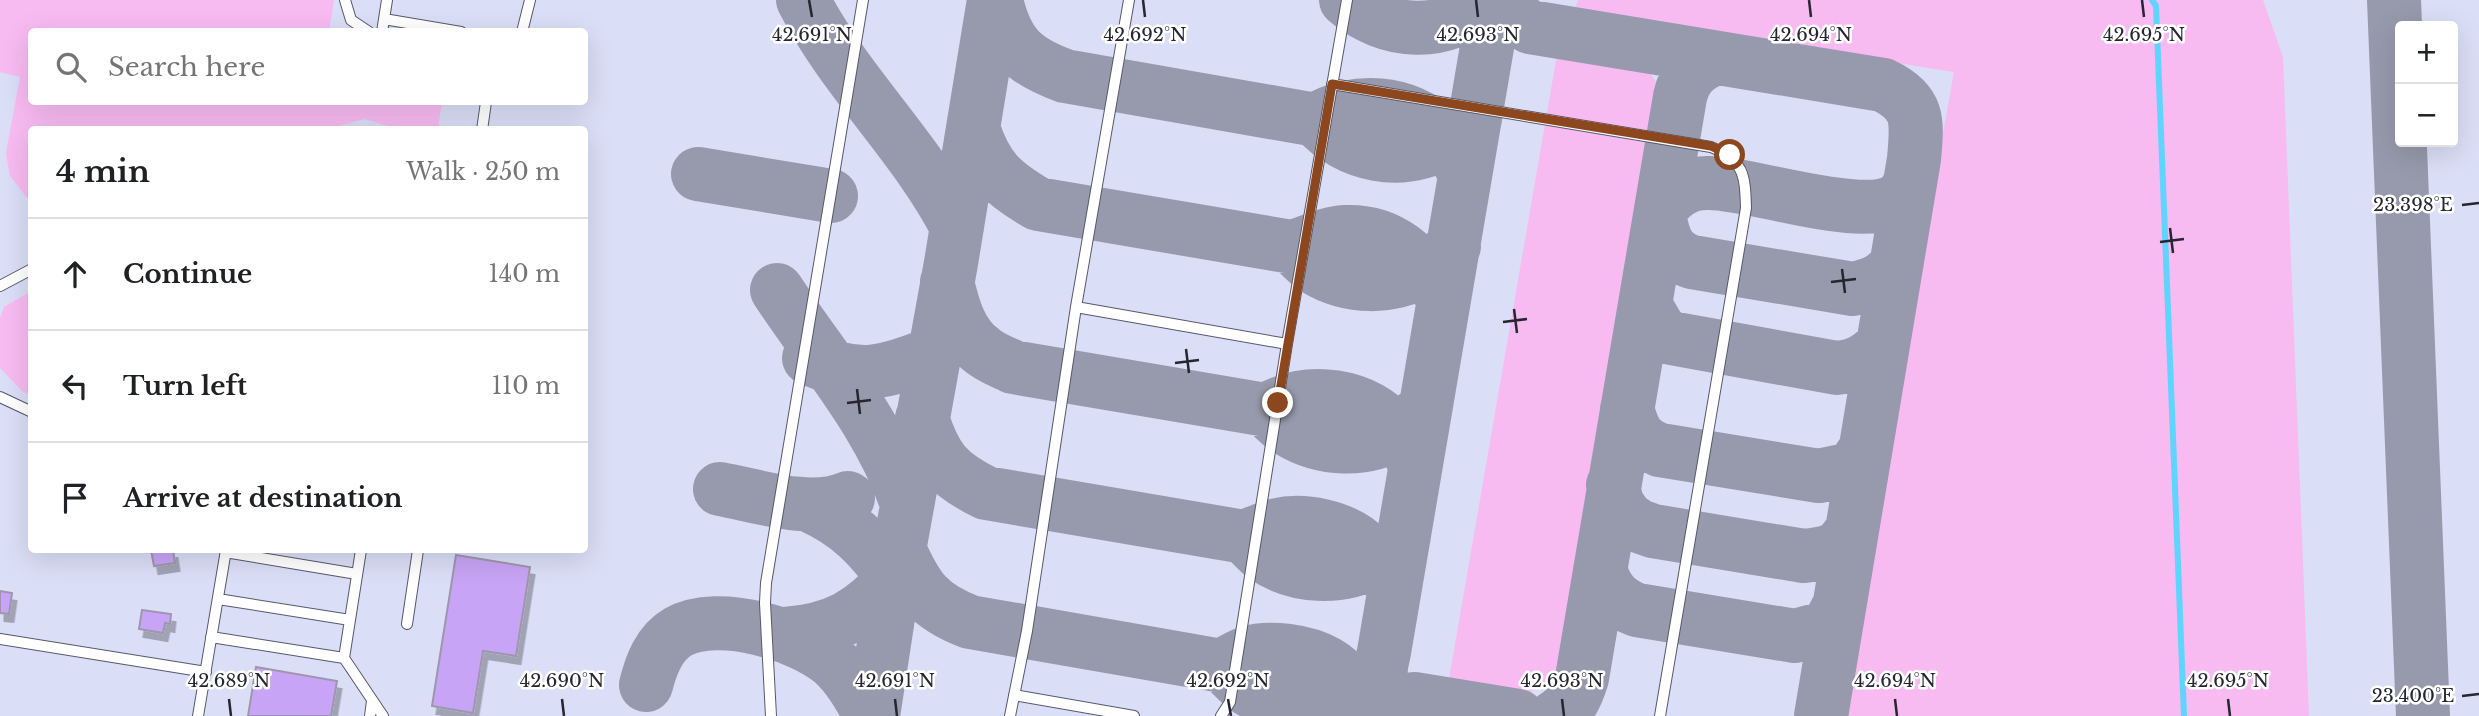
<!DOCTYPE html>
<meta charset="utf-8">
<style>
:root{--surface:#fff;--page:#f2f2f2;--text:#202124;--muted:#757577;--line:#e0e0e0}
body{margin:0;font-family:"Libre Baskerville",serif;background:var(--page);color:var(--text)}
.controls{position:absolute;right:21px;top:21px;display:grid;overflow:hidden;border-radius:7px;box-shadow:0 7px 28px #0002}
.controls button{width:63px;height:63px;display:grid;place-items:center;padding:0;border:0;border-bottom:2px solid var(--line);background:var(--surface);color:var(--text);font:35px sans-serif}
.stop{position:absolute;width:21px;height:21px;margin:-16px;border:5px solid #8c471e;border-radius:50%;background:#fff}
.stop.end{background:#8c471e;border-color:#fff;box-shadow:0 2px 7px #0008}
.list{margin:0;padding:0;list-style:none}
h2{display:flex;justify-content:space-between;align-items:center;height:91px;margin:0;padding:0 28px;font-size:30px}
h2 small{font-size:23px;font-weight:400;color:var(--muted)}
.list li{display:grid;grid-template-columns:46px 1fr auto;gap:21px;align-items:center;box-sizing:border-box;height:112px;padding:0 28px;border-top:2px solid var(--line)}
.list b{display:block;font-size:26px;white-space:nowrap}
.list em{font-size:23px;font-style:normal;color:var(--muted)}
.icon{flex:none;width:38px;height:38px;fill:none;stroke:currentColor;stroke-width:2;stroke-linecap:round;stroke-linejoin:round}
.map{position:relative;flex:none;width:2479px;height:716px;overflow:hidden}
.search{position:absolute;background:var(--surface);box-shadow:0 7px 28px #0002;left:28px;top:28px;width:560px;height:77px;display:flex;align-items:center;gap:18px;box-sizing:border-box;padding:0 24px;border-radius:7px;color:var(--muted);font-size:26px}
.panel{position:absolute;background:var(--surface);box-shadow:0 7px 28px #0002;left:28px;top:126px;width:560px;height:427px;border-radius:7px}
.map>svg:first-child{display:block}
.green{fill:#f7baf1}
.lines{fill:none;stroke-linecap:round;stroke-linejoin:round}
.stream{stroke:#5ed4ff;stroke-width:6}
.taxiway{stroke:#979aac;stroke-width:54}
.building{fill:#c7a4f6;stroke:#9f96ac;stroke-width:2;filter:url(#shadow)}
.lane-casing{stroke:#56596d;stroke-width:12}
.lane{stroke:#fff;stroke-width:10}
.route{stroke:#8c471e;stroke-width:9}
.ticks{fill:none;stroke:#25262f;stroke-width:2.5}
.ticks-label{font-size:18px;text-anchor:middle;fill:#25262f;stroke:#fff;stroke-width:5;stroke-linejoin:round;paint-order:stroke}
</style>
<div class="map">
<svg width="2479" height="716" viewBox="0 0 2479 716">
<defs>
<filter id="shadow"><feDropShadow dx="4.5" dy="8" stdDeviation="0" flood-color="#0004"/></filter>
</defs>
<rect width="100%" height="100%" fill="#dadef6"/>
<path class="green" d="M0,0h334l-5,31 -297,1v70h410l-4,27h-41l-32,-10 -42,11h-291l-1,73 -21,-27 -4,-23 14,-76 -20,-5z
M1578,0h685l20,57 26,659h-470l115,-644 -380,-60z
M1572,46c34,5 69,5 86,40 4,9 4,23 5,33l-90,523 -9,25 -15,17 -27,11 -63,-10 -10,-6 108,-624z
M31,291v105l-9,-5 -22,-23v-50l4,-11z"/>
<g class="lines">
<path class="stream" d="M2152,0l4,6 28,710"/>
<path class="taxiway" d="M803,0c42,82 112,145 154,227
M996,0c10,45 27,61 69,76l251,44c33,36 85,47 129,22 11,-6 20,-15 30,-23
M1346,0c40,35 101,39 140,0
M1502,0c7,14 15,19 28,27l353,58c38,18 34,38 31,74l-93,557
M2394,0l29,716
M1316,120c37,-23 92,-20 123,12 10,11 17,25 24,38
M973,128c13,41 29,55 65,76l254,43c7,7 15,16 24,22 33,20 75,20 109,1 10,-6 19,-16 29,-24
M698,174l133,22
M1661,209c10,-15 25,-26 45,-26 44,-2 161,43 195,14 4,-3 6,-9 9,-13
M1660,219c4,22 10,36 32,43l161,27c18,-4 32,-8 43,-25
M1292,247c17,-5 34,-14 53,-15 46,-2 74,26 96,63
M947,282c6,25 13,53 36,69 8,7 20,11 30,16l253,43c7,7 15,16 24,21 31,19 77,22 108,1 10,-7 19,-17 28,-26
M777,290c46,70 103,133 130,214
M1645,305l15,26 11,7 166,30c20,-2 33,-9 46,-24
M809,358c49,23 77,15 125,-5
M1627,409c7,23 10,32 33,41l159,26 28,-6 9,-7 9,-13
M1266,410c43,-24 97,-17 131,21 7,8 11,20 16,29
M922,418c13,41 25,56 64,75l258,44c7,6 13,14 20,19 31,22 77,24 110,5 11,-7 21,-17 30,-25
M1613,485l4,19 10,14 12,8 14,5 151,25c26,-3 35,-4 48,-27
M720,489c38,7 91,25 128,9
M1244,537c8,-3 17,-7 26,-10 31,-10 75,-1 98,23 10,11 17,24 24,36
M899,549c18,40 29,57 71,73l252,44c8,6 16,16 24,22 21,15 65,19 89,10 17,-6 31,-19 46,-30
M1600,570c7,21 16,32 37,40l158,26 29,-8 7,-7 8,-15
M785,634c49,-4 77,-19 109,-56 -25,-33 -45,-55 -83,-72
M1222,666c8,-5 16,-10 25,-13 23,-7 59,-2 80,10 19,11 32,31 44,49
M646,685c5,-20 13,-42 32,-53 41,-23 123,3 156,31 16,15 26,34 37,53
M873,716l21,-138 57,-315 43,-263
M1370,716l14,-64 111,-652
M1370,716l25,-15 19,-2 104,17
M1556,716c16,-9 21,-22 26,-38l98,-581c5,-22 16,-31 36,-39"/>
</g>
<path class="building" d="M151,550h22l2,13 -21,3z
M456,555l74,12 -14,89 -33,-5 -10,62 -41,-7z
M0,591l12,2 -3,21 -9,-1z
M142,610l29,4 -1,10 -5,-1 -2,10 -24,-4z
M256,667l81,14 -6,35h-83z"/>
<g class="lines">
<g class="lane-casing">
<path id="lane" d="M345,0l6,20 18,12
M384,19l77,13
M382,32l5,-32
M522,32l8,-32
M1332,84l379,63c33,14 34,27 35,61l-86,508
M482,130l4,-28
M0,286l32,-17
M1076,307l211,37
M0,397l32,15
M225,552l132,22
M218,599l132,21
M407,624l11,-74
M211,637l133,21 39,58
M0,639l206,33
M344,658l17,-108
M1014,695l120,21
M198,716l28,-166
M370,716l2,-15
M771,716l-6,-113 1,-20 97,-583
M1010,716l17,-85 49,-324 53,-307
M1221,716l9,-14 57,-358 60,-344"/>
</g>
<use href="#lane" class="lane"/>
</g>
<g class="lines">
<path class="route" d="M1278,403l54,-319 379,62 19,9"/>
</g>
<path class="ticks" d="M809,0l3,17M1143,0l2,17M1476,0l2,17M1809,0l2,17M2142,0l2,17M2462,205l17,-2M2170,228l3,25M2160,242l24,-3M1842,269l3,24M1831,282l25,-3M1514,309l3,24M1503,322l24,-3M1186,349l3,24M1175,363l24,-3M857,389l3,25M847,403l24,-3M2462,696l17,-2M229,699l2,17M562,699l2,17M895,699l2,17M1228,699l3,17M1562,699l2,17M1895,699l2,17M2228,699l2,17"/>
<g class="ticks-label">
<text x="812" y="41">42.691°N</text>
<text x="1145" y="41">42.692°N</text>
<text x="1478" y="41">42.693°N</text>
<text x="1811" y="41">42.694°N</text>
<text x="2144" y="41">42.695°N</text>
<text x="2413" y="211">23.398°E</text>
<text x="229" y="687">42.689°N</text>
<text x="562" y="687">42.690°N</text>
<text x="895" y="687">42.691°N</text>
<text x="1228" y="687">42.692°N</text>
<text x="1562" y="687">42.693°N</text>
<text x="1895" y="687">42.694°N</text>
<text x="2228" y="687">42.695°N</text>
<text x="2413" y="702">23.400°E</text>
</g>
</svg>
<div class="controls">
<button>+</button>
<button>−</button>
</div>
<div class="stop" style="left:1730px;top:155px"></div>
<div class="stop end" style="left:1278px;top:403px"></div>
<div class="search"><svg class="icon" aria-label="search" viewBox="0 0 24 24"><circle cx="10" cy="10" r="6"/><path d="M15 15l6 6"/></svg>Search here</div>
<section class="panel">
<h2>4 min<small>Walk · 250 m</small></h2>
<ul class="list">
<li><svg class="icon" aria-label="ahead" viewBox="0 0 24 24"><path d="M12 20V5M6 11l6-6 6 6"/></svg><div><b>Continue</b></div><em>140 m</em></li>
<li><svg class="icon" aria-label="left" viewBox="0 0 24 24"><path d="M17 20v-9H6M10 6l-5 5 5 5"/></svg><div><b>Turn left</b></div><em>110 m</em></li>
<li><svg class="icon" aria-label="arrive" viewBox="0 0 24 24"><path d="M6 21V4h12l-3 4 3 4H6"/></svg><div><b>Arrive at destination</b></div></li>
</ul>
</section>
</div>
